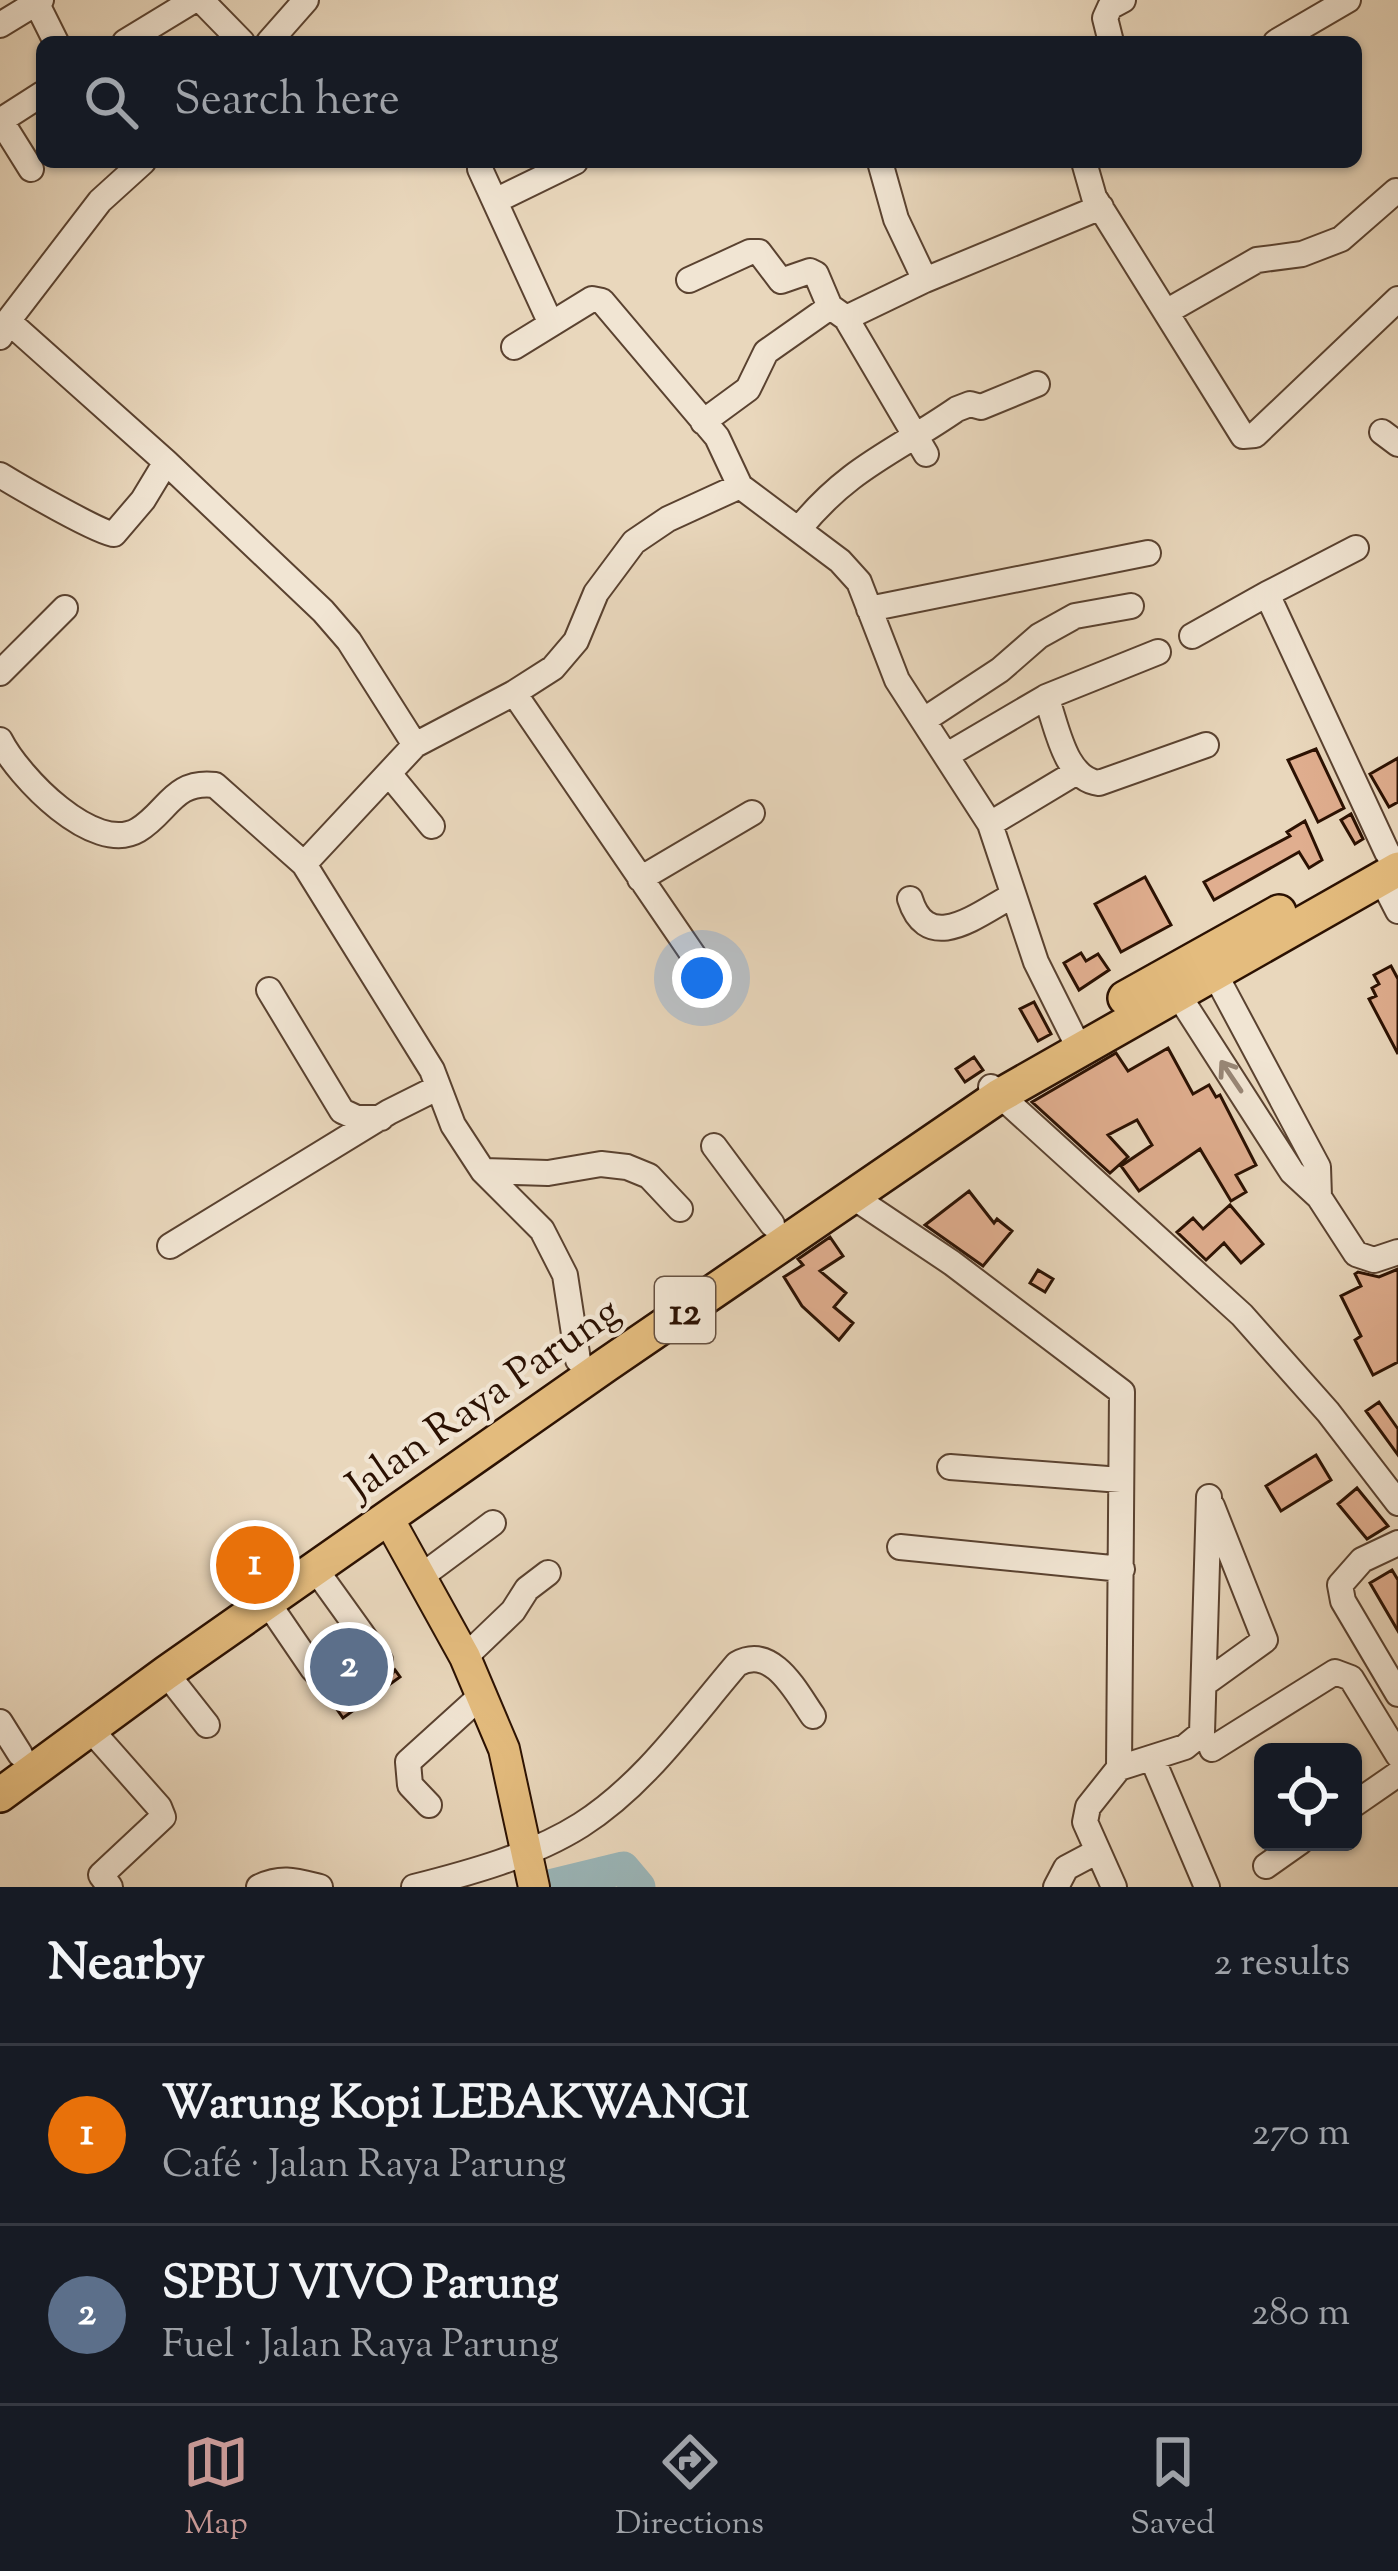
<!DOCTYPE html>
<meta charset="utf-8">
<style>
:root{--surface:#171b24;--page:#242831;--text:#f1f3f6;--muted:#9ea1a6;--line:#363941;--accent:#c59692}
body{margin:0;font-family:"Sorts Mill Goudy",serif;background:var(--page);color:var(--text)}
.controls{position:absolute;right:36px;bottom:36px;display:grid;overflow:hidden;border-radius:18px;box-shadow:0 3px 9px #0004}
.controls button{width:108px;height:108px;display:grid;place-items:center;padding:0;border:0;border-bottom:3px solid var(--line);background:var(--surface);color:var(--text);font:60px sans-serif}
.you{position:absolute;left:702px;top:978px;width:42px;height:42px;margin:-30px;border:9px solid #fff;border-radius:50%;background:#1a73e8;box-shadow:0 0 0 18px #1a73e833}
.badge{display:grid;place-items:center;width:78px;height:78px;border-radius:50%;background:var(--accent);color:#fff;font-size:39px;font-weight:700}
.pin{position:absolute;translate:-50% -50%;border:6px solid #fff;box-shadow:0 3px 12px #0006}
.list{margin:0;padding:0;list-style:none}
h2{display:flex;justify-content:space-between;align-items:center;height:156px;margin:0;padding:0 48px;font-size:51px}
h2 small{font-size:39px;font-weight:400;color:var(--muted)}
.list li{display:grid;grid-template-columns:78px 1fr auto;gap:36px;align-items:center;box-sizing:border-box;height:180px;padding:0 48px;border-top:3px solid var(--line)}
.list b{display:block;font-size:45px;white-space:nowrap}
.list p{margin:0;font-size:39px;white-space:nowrap;color:var(--muted)}
.list em{font-size:39px;font-style:normal;color:var(--muted)}
.icon{flex:none;width:66px;height:66px;fill:none;stroke:currentColor;stroke-width:2;stroke-linecap:round;stroke-linejoin:round}
.map{position:relative;flex:none;width:1398px;height:1887px;overflow:hidden}
.search{position:absolute;background:var(--surface);box-shadow:0 3px 9px #0004;left:36px;right:36px;top:36px;height:132px;display:flex;align-items:center;gap:30px;box-sizing:border-box;padding:0 42px;border-radius:18px;color:var(--muted);font-size:45px}
.sheet{height:516px;background:var(--surface)}
nav{display:flex;justify-content:space-around;align-items:center;box-sizing:border-box;height:168px;border-top:3px solid var(--line);background:var(--surface);font-size:33px;color:var(--muted)}
nav a{display:grid;justify-items:center;gap:6px}
nav .on{color:var(--accent)}
.map>svg:first-child{display:block}
.lines{fill:none;stroke-linecap:round;stroke-linejoin:round}
.river{stroke:#9bb7ba;stroke-width:33}
.building{fill:#e0ae8f;stroke:#2b1102;stroke-width:3}
.minor-tunnel{stroke:#ccb9a0;stroke-width:24;stroke-dasharray:24 12;stroke-linecap:butt}
.minor-casing{stroke:#5a4230;stroke-width:28}
.major-casing{stroke:#2b1102;stroke-width:34}
.highway-casing{stroke:#2b1102;stroke-width:38}
.minor{stroke:#f1e5d3;stroke-width:24}
.major{stroke:#e4bc7e;stroke-width:30}
.highway{stroke:#e4bc7e;stroke-width:33}
.oneway{stroke:#988675}
.labels{text-anchor:middle;stroke-width:9;stroke-linejoin:round;paint-order:stroke}
.shield{fill:#f1e5d3;stroke:#665141;stroke-width:3}
.shield-label{font-size:39px;font-weight:bold;fill:#2b1102}
.street-label{font-size:42px;fill:#2b1102;stroke:#f1e5d3}
</style>
<div class="map">
<svg width="1398" height="1887" viewBox="0 0 1398 1887">
<rect width="100%" height="100%" fill="#e9d7bc"/>
<filter id="stains"><feTurbulence type="fractalNoise" baseFrequency=".00167" numOctaves="4"/><feColorMatrix values="0 0 0 0 .2 0 0 0 0 .09 0 0 0 0 .02 0 0 0 .5 -.17"/></filter>
<radialGradient id="worn" r=".72"><stop offset=".6" stop-color="#630" stop-opacity="0"/><stop offset="1" stop-color="#630" stop-opacity=".3"/></radialGradient>
<g class="lines">
<path class="river" d="M545,1887l78,-19 16,19"/>
</g>
<path class="building" d="M1316,749l28,59 -26,14 -30,-62z
M1398,758v44l-9,5 -19,-33z
M1351,814l12,25 -8,5 -14,-24z
M1305,821l17,39 -13,8 -10,-16 -85,48 -10,-18 86,-46 -3,-4z
M1145,877l26,48 -50,27 -26,-48z
M1081,953l5,8 12,-7 11,16 -30,20 -15,-27z
M1391,966l7,13v75l-29,-55 7,-3 -4,-8 7,-4 -5,-9z
M1034,1002l17,32 -13,7 -18,-32z
M1168,1048l25,46 16,-9 7,12 4,-2 36,70 -20,10 10,17 -15,9 -31,-52 -61,42 -18,-25 31,-21 -15,-25 -29,15 20,22 -18,16 -78,-71 84,-49 12,18z
M974,1057l9,13 -18,12 -9,-13z
M969,1191l25,32 3,-4 15,12 -29,35 -58,-41z
M1230,1205l33,39 -22,19 -17,-20 -18,17 -29,-28 16,-14 10,11z
M830,1237l13,19 -23,15 26,22 -12,14 19,16 -14,17 -37,-34 -18,-29 19,-12 -5,-6z
M1398,1269v93l-25,13 -18,-35 6,-4 -20,-40 20,-10 -6,-12 3,-2 21,5z
M1038,1270l15,9 -8,13 -15,-9z
M1379,1402l19,27v26l-32,-44z
M1316,1455l15,25 -50,31 -15,-25z
M1357,1488l31,38 -21,13 -29,-35z
M1392,1570l6,10v51l-28,-48z
M338,1629l6,17 18,18v10l6,9 16,2 11,-15 5,7 -57,41 -7,-10 21,-5 6,-17 -9,-11 -12,-1 -6,-6 -3,-15 -17,-8z"/>
<g class="lines">
<path class="minor-tunnel" d="M320,1663l38,-26
M347,1690l31,-20"/>
<g class="minor-casing">
<path id="minor" d="M35,0l21,42
M201,0l41,42
M0,25l41,-25
M125,42l69,-42
M269,42l37,-42
M1111,42l-6,-24 5,-11 13,-7
M1276,42l72,-42
M0,121l42,-27
M1,121l30,48
M880,162l16,57 29,61
M1084,162l10,35 149,239 12,-1 143,-136
M480,169l71,155
M495,201l80,-39
M689,280l61,-28h9l22,29 29,-10 6,3 14,33 -64,45 -18,37 -45,33
M832,308l14,10 80,136
M1166,312l91,-52 45,-6 39,-15 55,-48
M846,318l79,-38 176,-73
M8,321l158,141 157,149 26,30 66,104
M0,337l8,-16 92,-120 43,-39
M514,347l78,-48 10,2 115,136 23,49
M1382,432l16,12
M0,475c18,11 101,59 114,59l29,-34 23,-38
M799,529c50,-62 96,-77 158,-120l13,-5 11,3 56,-23
M1267,594l89,-46
M869,609l279,-56
M1192,636l75,-42 120,258 11,16
M0,673l65,-65
M514,693l197,288
M1046,697c11,28 18,82 53,86l107,-38
M924,720l76,-50 39,-34 36,-20 56,-10
M0,740c18,36 94,116 138,90 30,-18 35,-50 77,-45l89,79 128,206 21,55 30,46 59,59 23,45 13,85
M947,755l99,-58 112,-45
M390,775l42,51
M990,824l85,-51
M304,864l111,-119 99,-52 39,-25 23,-27 20,-48 38,-51 34,-23 72,-33 100,75 19,21 38,98 93,144 46,138 43,86
M1381,878l17,33
M640,879l112,-66
M910,899c18,57 68,15 102,-3
M1209,963l109,204 1,30
M1170,982l122,190 27,25 37,57 18,6 24,-8
M269,990l73,121 15,7h24
M991,1087l251,228 86,97 70,91
M714,1146l58,78
M483,1171l65,2 53,-9 26,3 22,9 31,33
M852,1196l100,67 170,129 -3,376
M170,1246l219,-134 48,-24
M950,1467l171,13
M1398,1543l-36,17 -22,25 3,16 55,93
M900,1547l222,22
M316,1570l46,64 -4,3
M419,1578l74,-55
M268,1603l45,66 7,-6
M362,1634l18,26 -2,10
M465,1657l48,-46 14,-22 21,-16
M313,1669l23,23 11,-2
M166,1673l41,52
M1204,1684l61,-44 -53,-134
M0,1722l20,32
M91,1730l68,77 4,10 -62,58 9,12
M1212,1749l123,-77 16,6 47,77
M1152,1758l55,129
M429,1805l-19,-20 -2,-23 74,-67
M1353,1805l45,-31
M1266,1866l34,-24
M259,1887c23,-11 37,-6 61,0
M414,1887c55,-14 118,-31 167,-62 63,-40 108,-105 156,-161 36,-20 59,28 76,52
M1056,1887l10,-19 32,-17
M1114,1887l-29,-65 3,-15 31,-39 66,-21 17,-14 7,-236"/>
</g>
<g class="major-casing">
<path id="major" d="M388,1518l77,139 39,92 30,138"/>
</g>
<g class="highway-casing">
<path id="highway" d="M1125,998l154,-86
M0,1795l166,-122 440,-308 393,-269 399,-227"/>
</g>
<use href="#minor" class="minor"/>
<use href="#major" class="major"/>
<use href="#highway" class="highway"/>
</g>
<defs><path id="oneway-shaft" d="M-6 0H5M1.5-3L5.5 0L1.5 3" fill="none" stroke-width="1.6" stroke-linecap="round" stroke-linejoin="round" transform="scale(3)"/></defs>
<use class="oneway" href="#oneway-shaft" transform="translate(1231 1076) rotate(-124)"/>
<g class="labels">
<rect class="shield" x="655" y="1277" width="60" height="66" rx="9"/>
<g class="shield-label">
<text x="685" y="1324">12</text>
</g>
<g class="street-label">
<text transform="translate(482 1397) rotate(-35)" y="15">Jalan Raya Parung</text>
</g>
</g>
<rect width="100%" height="100%" filter="url(#stains)"/>
<rect width="100%" height="100%" fill="url(#worn)"/>
</svg>
<div class="controls">
<button><svg class="icon" aria-label="locate" viewBox="0 0 24 24"><circle cx="12" cy="12" r="6"/><path d="M12 2v4M12 18v4M2 12h4M18 12h4"/></svg></button>
</div>
<div class="you"></div>
<div class="pin badge" style="left:255px;top:1565px;background:#e8710a">1</div>
<div class="pin badge" style="left:349px;top:1667px;background:#5c6f8a">2</div>
<div class="search"><svg class="icon" aria-label="search" viewBox="0 0 24 24"><circle cx="10" cy="10" r="6"/><path d="M15 15l6 6"/></svg>Search here</div>
</div>
<section class="sheet">
<h2>Nearby<small>2 results</small></h2>
<ul class="list">
<li><span class="badge" style="background:#e8710a">1</span><div><b>Warung Kopi LEBAKWANGI</b><p>Café · Jalan Raya Parung</p></div><em>270 m</em></li>
<li><span class="badge" style="background:#5c6f8a">2</span><div><b>SPBU VIVO Parung</b><p>Fuel · Jalan Raya Parung</p></div><em>280 m</em></li>
</ul>
</section>
<nav>
<a class="on"><svg class="icon" aria-label="map" viewBox="0 0 24 24"><path d="M3 6l6-2 6 2 6-2v14l-6 2-6-2-6 2zM9 4v14M15 6v14"/></svg>Map</a>
<a><svg class="icon" aria-label="directions" viewBox="0 0 24 24"><path d="M12 3l9 9-9 9-9-9zM9 14v-3h6M13 9l2 2-2 2"/></svg>Directions</a>
<a><svg class="icon" aria-label="saved" viewBox="0 0 24 24"><path d="M7 4h10v16l-5-4-5 4z"/></svg>Saved</a>
</nav>
